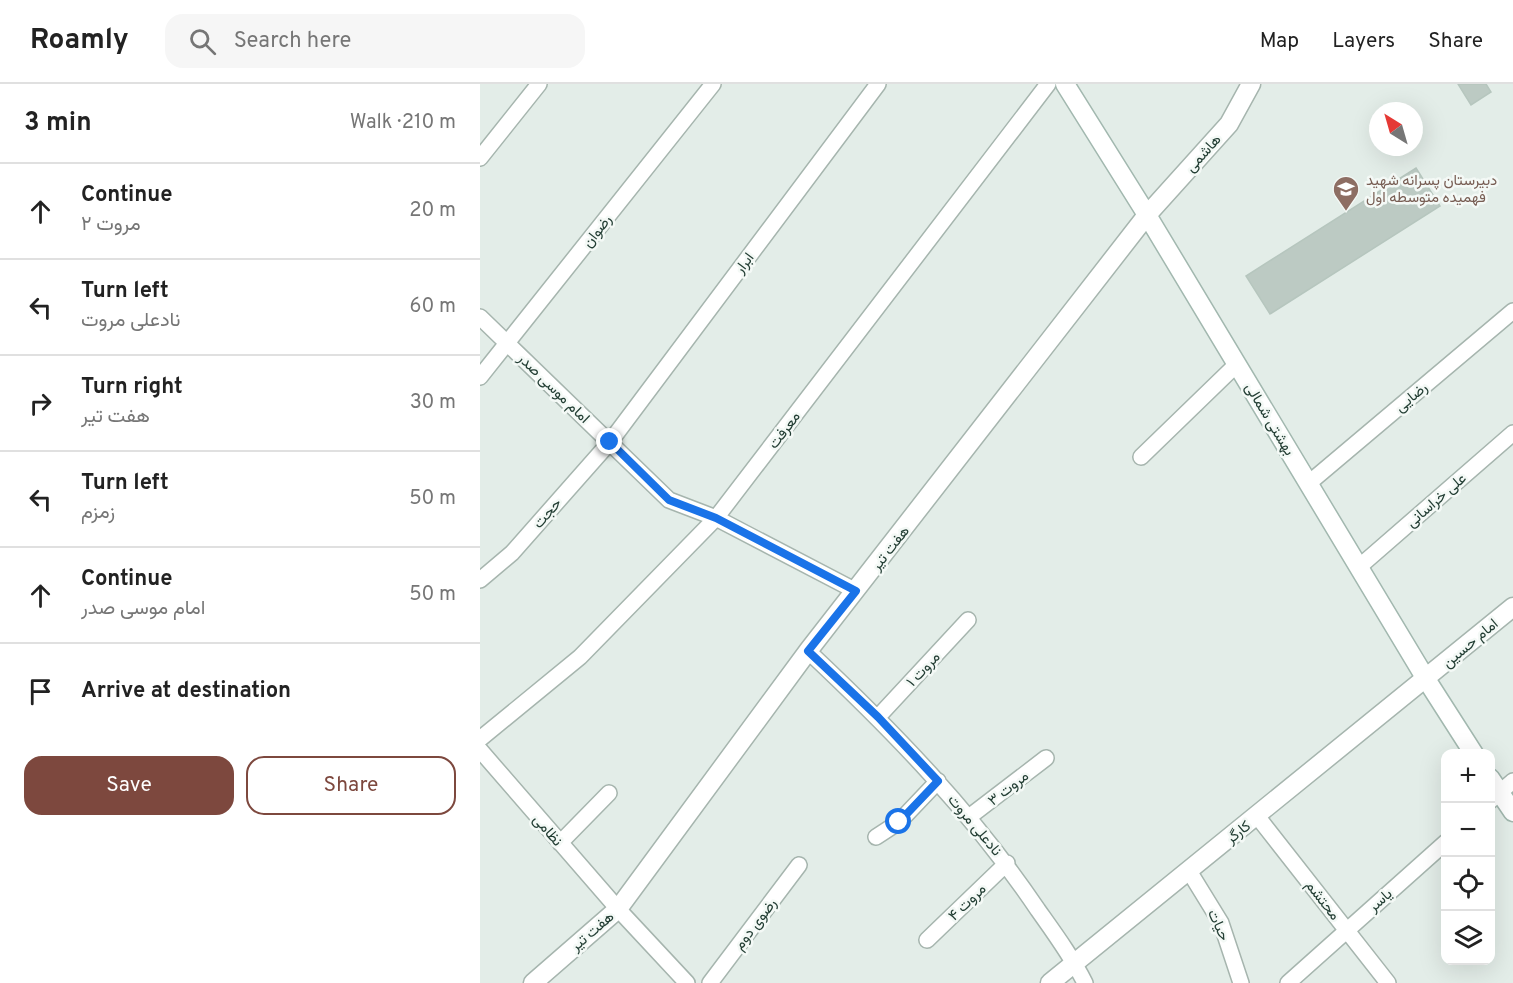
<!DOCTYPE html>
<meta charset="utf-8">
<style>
:root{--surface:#fff;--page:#f6f6f6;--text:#222;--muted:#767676;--line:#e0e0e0;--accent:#7d483e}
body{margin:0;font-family:Overpass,Vazirmatn,sans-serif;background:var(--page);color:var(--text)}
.controls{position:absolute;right:18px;bottom:18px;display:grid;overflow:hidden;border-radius:12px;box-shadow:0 6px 24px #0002}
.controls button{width:54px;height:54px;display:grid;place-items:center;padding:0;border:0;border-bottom:2px solid var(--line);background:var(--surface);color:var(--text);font:30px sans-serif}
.compass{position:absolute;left:889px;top:18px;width:54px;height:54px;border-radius:50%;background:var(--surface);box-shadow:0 6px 24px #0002;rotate:323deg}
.stop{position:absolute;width:18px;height:18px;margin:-14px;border:4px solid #1a73e8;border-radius:50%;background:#fff}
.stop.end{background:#1a73e8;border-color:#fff;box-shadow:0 2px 6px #0008}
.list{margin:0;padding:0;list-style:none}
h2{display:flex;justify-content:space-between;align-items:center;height:78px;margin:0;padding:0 24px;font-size:26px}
h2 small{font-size:20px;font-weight:400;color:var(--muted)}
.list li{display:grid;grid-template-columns:39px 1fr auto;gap:18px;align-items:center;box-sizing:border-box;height:96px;padding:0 24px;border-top:2px solid var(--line)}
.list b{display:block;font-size:22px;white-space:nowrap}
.list p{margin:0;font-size:20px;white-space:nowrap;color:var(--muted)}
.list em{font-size:20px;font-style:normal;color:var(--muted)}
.actions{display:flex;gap:12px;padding:18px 24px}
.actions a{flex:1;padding:14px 0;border:2px solid var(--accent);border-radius:18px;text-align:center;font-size:21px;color:var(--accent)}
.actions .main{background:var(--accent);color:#fff}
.icon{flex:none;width:33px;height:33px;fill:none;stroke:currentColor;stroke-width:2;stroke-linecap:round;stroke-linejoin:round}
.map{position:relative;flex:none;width:1033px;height:899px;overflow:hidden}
header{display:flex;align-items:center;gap:36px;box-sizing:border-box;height:84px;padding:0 30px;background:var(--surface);border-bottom:2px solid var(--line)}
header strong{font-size:28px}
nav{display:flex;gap:33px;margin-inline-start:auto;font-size:21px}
.search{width:420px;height:54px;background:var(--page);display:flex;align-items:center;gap:15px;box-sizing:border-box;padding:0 21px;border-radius:18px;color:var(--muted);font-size:22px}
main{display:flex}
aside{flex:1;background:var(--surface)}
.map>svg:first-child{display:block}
.building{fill:#bccac3;stroke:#b6c6be;stroke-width:1.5}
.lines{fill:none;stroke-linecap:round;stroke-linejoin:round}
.minor-casing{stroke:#a6b5ae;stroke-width:18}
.tertiary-casing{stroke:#a6b5ae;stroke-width:21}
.secondary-casing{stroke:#a2b8af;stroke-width:21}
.minor{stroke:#fff;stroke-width:15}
.tertiary{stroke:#fff;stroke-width:18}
.secondary{stroke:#fff;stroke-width:18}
.route{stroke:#1a73e8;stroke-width:8}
.labels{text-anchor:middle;stroke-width:5;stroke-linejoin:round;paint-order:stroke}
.street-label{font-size:15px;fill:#233e34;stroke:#f4f9f6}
.education-label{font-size:15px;fill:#785e54;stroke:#f4f9f6;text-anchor:start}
</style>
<header>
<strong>Roamly</strong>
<div class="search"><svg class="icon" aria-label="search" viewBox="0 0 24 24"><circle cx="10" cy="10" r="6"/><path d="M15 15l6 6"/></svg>Search here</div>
<nav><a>Map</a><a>Layers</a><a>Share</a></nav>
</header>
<main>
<aside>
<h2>3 min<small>Walk · 210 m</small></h2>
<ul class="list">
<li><svg class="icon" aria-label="ahead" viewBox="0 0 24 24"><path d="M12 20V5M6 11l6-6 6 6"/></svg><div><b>Continue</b><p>مروت ۲</p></div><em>20 m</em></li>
<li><svg class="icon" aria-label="left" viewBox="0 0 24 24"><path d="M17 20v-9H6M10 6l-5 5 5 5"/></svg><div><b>Turn left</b><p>نادعلی مروت</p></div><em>60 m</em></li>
<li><svg class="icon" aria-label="right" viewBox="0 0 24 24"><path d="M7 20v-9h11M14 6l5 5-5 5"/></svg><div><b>Turn right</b><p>هفت تیر</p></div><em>30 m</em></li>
<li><svg class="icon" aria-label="left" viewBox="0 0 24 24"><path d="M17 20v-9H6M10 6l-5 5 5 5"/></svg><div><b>Turn left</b><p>زمزم</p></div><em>50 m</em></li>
<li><svg class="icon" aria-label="ahead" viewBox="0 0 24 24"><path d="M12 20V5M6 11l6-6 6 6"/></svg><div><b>Continue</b><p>امام موسی صدر</p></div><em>50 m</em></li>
<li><svg class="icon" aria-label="arrive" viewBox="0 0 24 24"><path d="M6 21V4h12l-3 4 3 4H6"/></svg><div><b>Arrive at destination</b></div></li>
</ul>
<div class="actions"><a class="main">Save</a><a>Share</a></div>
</aside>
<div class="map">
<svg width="1033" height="899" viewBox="0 0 1033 899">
<rect width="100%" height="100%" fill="#e3ede8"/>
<path class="building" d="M978,0h28l5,8 -20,13z
M936,84l24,38 -170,108 -24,-38z"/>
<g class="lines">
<g class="minor-casing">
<path id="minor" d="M0,74l59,-74
M0,233l189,183 47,18 140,73
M0,293l233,-293
M661,373l96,-93
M829,399l204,-172
M879,483l154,-134
M0,496l32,-27 98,-111 268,-358
M328,567c86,81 164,161 230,259 17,24 34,47 47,73
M398,633l90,-97
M0,655l100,-82 136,-139 332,-434
M0,666l138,159 69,74
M1010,717l23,-20
M777,732l131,167
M489,733l77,-59
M396,753l23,-15 39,-41
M80,759l49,-50
M709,787l32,52 20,60
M447,856l80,-77
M230,899l89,-118
M808,899l158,-141"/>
</g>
<g class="tertiary-casing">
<path id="tertiary" d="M53,899l85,-74 190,-258 339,-436 82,-91 22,-40
M570,899l463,-376"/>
</g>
<g class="secondary-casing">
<path id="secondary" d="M585,0l82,131 279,464 48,75
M1010,694l23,34"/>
</g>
<use href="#minor" class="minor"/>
<use href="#tertiary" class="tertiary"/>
<use href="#secondary" class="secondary"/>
</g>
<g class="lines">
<path class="route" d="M130,358l59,58 47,18 140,73 -48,60 70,66 60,64 -39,41"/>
</g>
<defs>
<g id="school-pin" transform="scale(1.35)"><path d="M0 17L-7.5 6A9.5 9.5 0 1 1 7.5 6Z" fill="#8d6e63" stroke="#f4f9f6"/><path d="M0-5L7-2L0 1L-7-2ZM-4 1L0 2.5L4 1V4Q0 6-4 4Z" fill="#fff"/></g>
</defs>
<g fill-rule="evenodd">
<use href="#school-pin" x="866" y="105"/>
</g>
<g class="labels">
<g class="street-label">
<text transform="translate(723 69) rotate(-48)" y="5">هاشمی</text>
<text transform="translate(117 147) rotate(-52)" y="5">رضوان</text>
<text transform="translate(264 179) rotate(-53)" y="5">ابرار</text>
<text transform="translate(74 304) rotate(44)" y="5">امام موسی صدر</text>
<text transform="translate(931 313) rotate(-40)" y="5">رضایی</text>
<text transform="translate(790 335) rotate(59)" y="5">بهشتی شمالی</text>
<text transform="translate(304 346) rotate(-53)" y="5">معرفت</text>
<text transform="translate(956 416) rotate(-41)" y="5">علی خراسانی</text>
<text transform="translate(67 429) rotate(-49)" y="5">حجت</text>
<text transform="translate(410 464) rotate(-52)" y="5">هفت تیر</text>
<text transform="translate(990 559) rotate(-40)" y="5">امام حسین</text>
<text transform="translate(443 585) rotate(-47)" y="5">مروت ۱</text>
<text transform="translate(528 704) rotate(-38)" y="5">مروت ۳</text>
<text transform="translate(495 741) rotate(50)" y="5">نادعلی مروت</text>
<text transform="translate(68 746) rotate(49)" y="5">نظامی</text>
<text transform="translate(758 748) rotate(-39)" y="5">کارگر</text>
<text transform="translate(843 816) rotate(52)" y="5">محتشم</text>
<text transform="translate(900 816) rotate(-42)" y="5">یاسر</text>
<text transform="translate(487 818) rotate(-44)" y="5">مروت ۴</text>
<text transform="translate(275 840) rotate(-53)" y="5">رضوی دوم</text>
<text transform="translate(739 841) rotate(65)" y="5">حیات</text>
<text transform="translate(112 847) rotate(-41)" y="5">هفت تیر</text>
</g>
<g class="education-label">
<text x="886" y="101">دبیرستان پسرانه شهید<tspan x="886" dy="17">فهمیده متوسطه اول</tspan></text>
</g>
</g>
</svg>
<div class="controls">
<button>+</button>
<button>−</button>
<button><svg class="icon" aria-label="locate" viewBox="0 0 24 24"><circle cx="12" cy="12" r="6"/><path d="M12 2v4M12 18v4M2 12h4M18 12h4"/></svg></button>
<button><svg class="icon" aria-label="layers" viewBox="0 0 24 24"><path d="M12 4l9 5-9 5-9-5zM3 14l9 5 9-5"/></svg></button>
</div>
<svg class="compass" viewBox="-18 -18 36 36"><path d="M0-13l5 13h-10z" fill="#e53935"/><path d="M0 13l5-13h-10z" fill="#767676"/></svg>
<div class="stop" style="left:419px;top:738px"></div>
<div class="stop end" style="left:130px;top:358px"></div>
</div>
</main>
